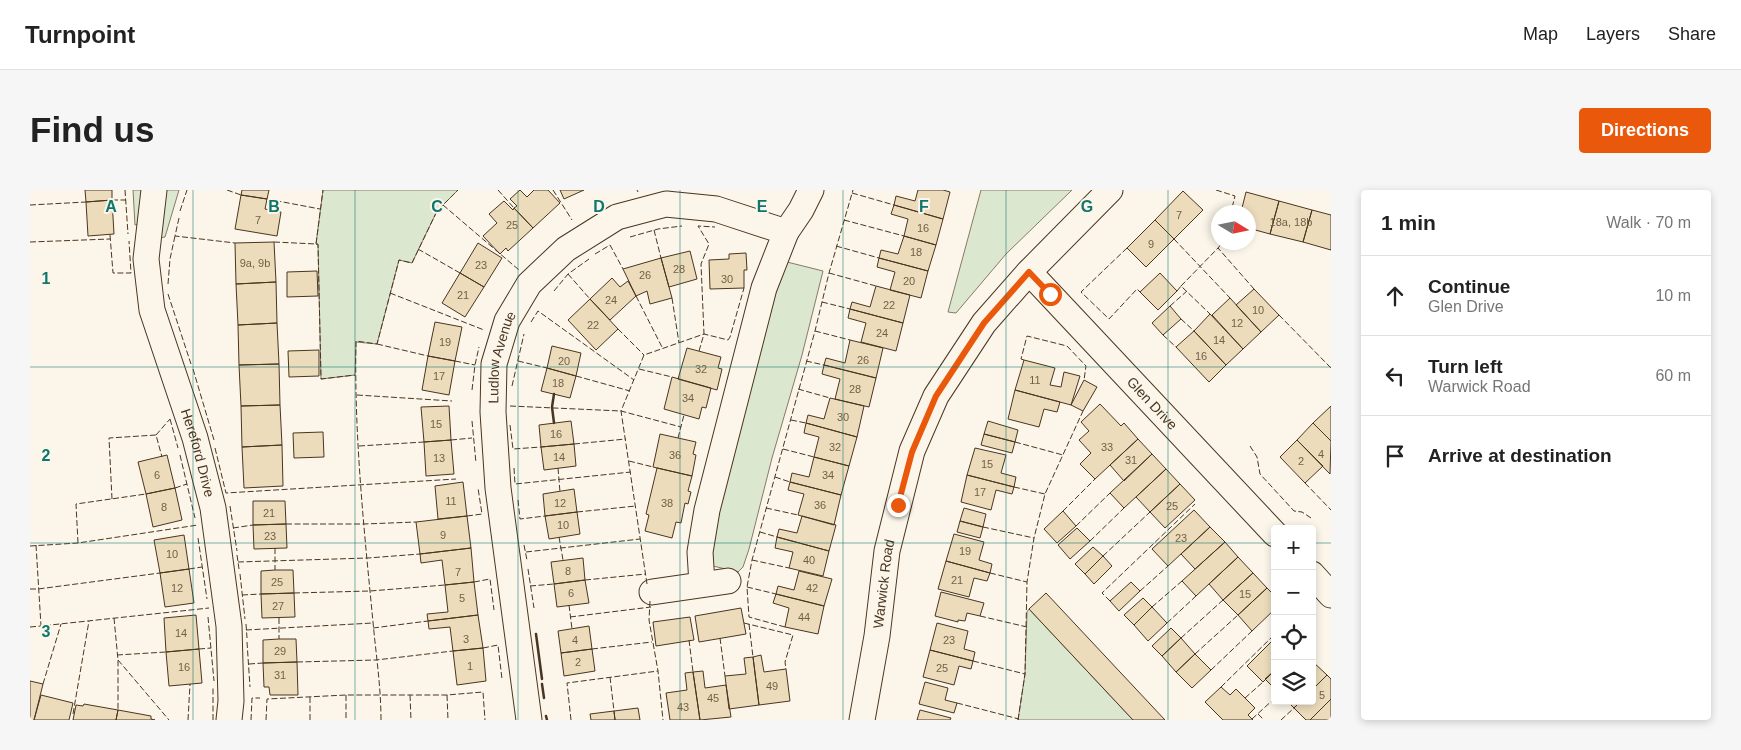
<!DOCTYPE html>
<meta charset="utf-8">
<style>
:root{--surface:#fff;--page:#f6f6f6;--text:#222;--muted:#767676;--line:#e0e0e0;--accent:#ea580c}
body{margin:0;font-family:Arial,sans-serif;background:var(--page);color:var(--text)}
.controls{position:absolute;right:15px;bottom:15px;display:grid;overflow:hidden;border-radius:5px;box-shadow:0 2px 8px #0003}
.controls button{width:45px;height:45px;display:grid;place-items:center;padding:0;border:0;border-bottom:1px solid var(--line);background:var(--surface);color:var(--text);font:25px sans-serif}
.compass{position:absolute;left:1181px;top:15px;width:45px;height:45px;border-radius:50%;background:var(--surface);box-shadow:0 2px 8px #0003;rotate:100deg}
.stop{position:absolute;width:15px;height:15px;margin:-11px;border:4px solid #ea580c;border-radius:50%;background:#fff}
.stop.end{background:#ea580c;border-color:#fff;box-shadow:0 1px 5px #0008}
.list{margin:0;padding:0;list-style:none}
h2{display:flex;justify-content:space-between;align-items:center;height:65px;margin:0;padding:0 20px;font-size:21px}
h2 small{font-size:16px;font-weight:400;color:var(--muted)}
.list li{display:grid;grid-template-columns:32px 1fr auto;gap:15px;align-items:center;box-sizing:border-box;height:80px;padding:0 20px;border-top:1px solid var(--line)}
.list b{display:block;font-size:19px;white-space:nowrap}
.list p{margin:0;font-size:16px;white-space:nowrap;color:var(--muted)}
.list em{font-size:16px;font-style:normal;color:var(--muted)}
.icon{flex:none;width:28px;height:28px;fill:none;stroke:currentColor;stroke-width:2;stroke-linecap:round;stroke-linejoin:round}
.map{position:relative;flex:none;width:1301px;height:530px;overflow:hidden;border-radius:5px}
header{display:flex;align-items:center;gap:30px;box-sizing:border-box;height:70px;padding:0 25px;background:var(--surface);border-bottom:1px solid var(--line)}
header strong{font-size:24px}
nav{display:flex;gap:28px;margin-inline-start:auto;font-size:18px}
.intro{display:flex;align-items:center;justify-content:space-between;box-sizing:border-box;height:120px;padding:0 30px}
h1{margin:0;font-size:35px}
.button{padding:12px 22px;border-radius:5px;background:var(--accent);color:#fff;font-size:18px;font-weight:700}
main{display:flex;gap:30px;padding:0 30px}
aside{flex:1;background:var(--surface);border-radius:5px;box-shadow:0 2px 8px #0003}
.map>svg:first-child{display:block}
.green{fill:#dce7d0;stroke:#887966}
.building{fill:#ecdcbc;stroke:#4a3520}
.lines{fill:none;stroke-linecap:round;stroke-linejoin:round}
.minor-casing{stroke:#4a3520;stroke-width:27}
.minor{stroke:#fbf6e9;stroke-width:25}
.fence{stroke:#4a3520;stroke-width:1;stroke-dasharray:6 2.5;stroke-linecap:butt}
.wall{stroke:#4a3520;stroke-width:2.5}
.route{stroke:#ea580c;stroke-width:6}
.grid{fill:none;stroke:#0f766e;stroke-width:1;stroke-opacity:0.55}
.labels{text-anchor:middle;stroke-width:4;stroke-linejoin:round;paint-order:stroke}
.number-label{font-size:11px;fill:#725f47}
.street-label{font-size:14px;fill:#4a3520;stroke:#fbf6e9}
.grid-label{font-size:16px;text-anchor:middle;font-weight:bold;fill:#0f766e;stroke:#fbf6e9;stroke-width:4;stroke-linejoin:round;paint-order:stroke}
</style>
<header>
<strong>Turnpoint</strong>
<nav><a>Map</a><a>Layers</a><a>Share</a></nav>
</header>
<div class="intro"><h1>Find us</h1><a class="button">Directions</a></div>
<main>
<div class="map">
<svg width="1301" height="530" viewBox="0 0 1301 530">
<rect width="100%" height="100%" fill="#fbf6e9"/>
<path class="green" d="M103,0h11l-5,34 -4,1z
M136,0h13l-14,47 -6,1z
M293,0h135l-21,21 -25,52 -13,-3 -22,84 -21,-2 -1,33 -34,4 -3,-134 -2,-1z
M951,0h91l-66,64 -50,59 -8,-1z
M757,72l36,9 -21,84 -30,103 -23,91 -6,18 -5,5 -25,-6 -1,-32 65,-246z
M999,419l104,111h-115l7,-46 2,-62z"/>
<path class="building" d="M55,0h27v10l-26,2z
M212,0h27l-2,9 -26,-4z
M490,0l7,7 7,-7h14l12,13 -27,25 -19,-20 3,-2 -7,-7z
M530,0h24l-20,9z
M888,0h25l7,2 -7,27 -49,-14 2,-9 19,5z
M1153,1l20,19 -29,29 -19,-19z
M1216,2l33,9 -9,33 -22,-6v-16h-7z
M211,5l26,4 -2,10 16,3 -4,24 -42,-7z
M82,10l2,34 -26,2 -2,-34z
M474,11l9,9 1,-2 19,20 -25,23 -2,-3 -6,6 -17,-18 14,-13 -8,-9z
M1249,11l33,9 -9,32 -33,-8z
M864,15l49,14 -7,26 -32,-9 4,-17 -17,-5z
M1282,20l19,5v35l-28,-8z
M1125,30l19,19 -28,28 -19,-19z
M874,46l32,9 -8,26 -49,-13 2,-8 17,4z
M244,52l2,40 -40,2 -1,-41z
M448,53l24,15 -18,29 -24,-14z
M660,61l7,28 -28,8 -8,-29z
M716,63l1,17h-3v18l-34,1 -1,-29 20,-1v-5z
M631,68l11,40 -22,6 -3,-13 -11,5 -13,-27z
M849,68l49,13 -7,27 -31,-8 5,-18 -18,-5z
M287,81l1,25 -31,1v-25z
M430,83l24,14 -19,30 -23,-14z
M1130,83l17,18 -19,19 -18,-18z
M582,88l8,9 8,-6 8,15 -26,24 -20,-21z
M246,92l1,41 -39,2 -2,-41z
M846,96l34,9 -7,28 -53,-14 2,-7 18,5z
M1224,99l25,26 -18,17 -25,-27z
M1200,108l31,34 -18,17 -31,-34z
M560,109l28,30 -22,21 -28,-30z
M1140,116l11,13 -18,16 -11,-12z
M820,119l53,14 -7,28 -35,-9 5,-19 -18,-5z
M1180,124l33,35 -17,16 -32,-34z
M405,132l27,5 -7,34 -27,-5z
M247,133l2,41 -40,1 -1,-40z
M1164,141l32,34 -17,17 -33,-35z
M820,150l33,8 -7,30 -52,-13 2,-7 19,5z
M522,156l29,7 -5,23 -29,-8z
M657,158l34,9 -3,11 4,1 -5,21 -39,-11z
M289,160v26l-30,1 -1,-26z
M398,166l27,5 -6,34 -27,-5z
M994,170l31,8 -5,17 11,2 3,-15 16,4 -9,29 -56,-15z
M249,174l1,41 -39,1 -2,-41z
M794,175l52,13 -7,29 -34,-8 5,-20 -18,-5z
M517,178l29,8 -6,22 -29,-7z
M642,187l39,11 -5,20 -4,-1 -3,12 -35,-10z
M1054,190l13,7 -14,24 -12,-6z
M985,200l45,12 -3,10 -13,-3 -5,18 -31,-8z
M800,208l34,8 -7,31 -51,-14 2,-8 16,4z
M1070,214l21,22 3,-3 14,16 -43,40 -15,-15 11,-11 -12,-13 10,-9 -8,-9z
M250,215l2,40 -40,2 -1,-41z
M419,216l2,34 -27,2 -3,-35z
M1301,216v35l-18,-18z
M541,231l3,23 -33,3 -2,-22z
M958,231l30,9 -3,12 -31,-8z
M776,233l51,14 -8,29 -35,-9 5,-20 -15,-4z
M1283,233l18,18 -1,33 -33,-34z
M293,242l1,25 -30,1 -1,-25z
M630,244l36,8 -3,12 3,1 -4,21 -39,-9z
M954,244l31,8 -3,11 -31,-8z
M1108,249l14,15 -28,27 -14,-16z
M421,250l3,34 -28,2 -2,-34z
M1267,250l26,26 -18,17 -25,-26z
M544,254l2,22 -32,4 -3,-23z
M252,255l1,41 -39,2 -2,-41z
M945,258l31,7 -5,18 15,4 -2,10 -47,-12z
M1122,264l14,15 -42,39 -14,-15z
M137,265l8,33 -29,6 -8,-32z
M784,267l35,9 -8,29 -51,-13 2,-9 17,4z
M627,278l35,8 -4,15 3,1 -3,12 -3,-1 -4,20 -5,-1 -4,16 -27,-7 4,-16 -3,-1z
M1136,279l14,15 -30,28 -14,-15z
M937,285l47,12 -2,7 -16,-4 -5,20 -30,-8z
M433,292l4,34 -29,3 -3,-33z
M760,292l51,13 -7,30 -36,-10 6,-21 -16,-4z
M1150,294l15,16 -30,28 -15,-16z
M145,298l7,32 -29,7 -7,-33z
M544,299l3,23 -32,4 -2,-22z
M223,311h32l1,23 -33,1z
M934,318l22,6 -3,13 -23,-6z
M1164,320l16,17 -42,39 -16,-17z
M1033,321l13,15 -19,17 -13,-14z
M547,322l3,22 -31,5 -4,-23z
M437,326l4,32 -51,6 -4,-32z
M772,326l34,9 -7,26 -52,-14 2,-8 18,4z
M930,331l23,6 -3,11 -23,-6z
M256,334l1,24 -33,1 -1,-24z
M1180,337l15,15 -30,27 -14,-15z
M1047,338l13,13 -20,18 -12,-14z
M924,344l30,8 -5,18 13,4 -2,9 -44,-12z
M154,345l5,34 -29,4 -6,-33z
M747,347l52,14 -6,25 -34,-8 4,-16 -18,-4z
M1195,352l13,15 -42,39 -14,-15z
M1063,357l10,9 -18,18 -10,-10z
M441,358l3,34 -29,3 -3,-25 -21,3 -1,-9z
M1073,366l9,10 -18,18 -9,-10z
M1208,367l15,16 -30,27 -14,-16z
M553,368l2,22 -31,4 -3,-22z
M916,371l44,12 -3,8 -13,-3 -5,19 -31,-8z
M159,379l5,34 -29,4 -5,-34z
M245,380h18l1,23 -33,1v-23z
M769,381l33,8 -8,27 -48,-12 2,-8 16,4z
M1223,383l14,15 -29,27 -15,-15z
M555,390l4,23 -32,4 -3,-23z
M444,392l4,33 -50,6 -1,-7 21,-2 -3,-27z
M1101,392l9,9 -21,20 -9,-10z
M1237,398l8,8v13l-23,22 -14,-16z
M911,402l43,11 -4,13 -13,-3 -2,8 -7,-1v2l-23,-6z
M264,403l1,24 -33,1 -1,-24z
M1016,403l119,127h-32l-104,-111z
M746,404l48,12 -6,28 -33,-7 4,-19 -16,-5z
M1113,408l9,9 -18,18 -10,-10z
M1122,417l15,16 -19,18 -14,-16z
M711,418l5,26 -47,8 -4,-26z
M166,425l3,34 -33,3 -2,-34z
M448,425l5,33 -30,3 -3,-24 -21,2 -1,-8z
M660,427l4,23 -38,6 -3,-24z
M907,433l31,8 -4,18 11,3 -2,9 -43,-11z
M559,436l3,23 -31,4 -3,-22z
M1141,438l10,10 -19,18 -10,-10z
M1151,448l14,16 -19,18 -14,-16z
M1245,448v32l-12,12 -16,-16z
M249,449h17l1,23 -34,1v-23z
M453,458l3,33 -29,4 -4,-34z
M169,459l3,34 -33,3 -3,-34z
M562,459l3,22 -31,5 -3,-23z
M900,460l43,11 -2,8 -12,-3 -5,19 -31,-8z
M1165,464l16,16 -19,18 -16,-16z
M731,465l3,17 22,-3 4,32 -31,4 -6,-48z
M723,467l6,48 -30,4 -4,-33 21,-2 -2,-16z
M1282,471l15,14 -15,15z
M267,472l1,33h-28l-1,-8h-5l-1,-24z
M1245,480v19l-10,-10z
M673,481l2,17 21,-3 5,32 -31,3 -7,-48z
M663,482l7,48h-30l-4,-27 21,-3 -2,-17z
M1297,485l4,4v20l-21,21h-4l-12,-12 7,-7h11v-11z
M0,491l13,3 -9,36h-4z
M895,492l23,6 -3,12 12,3 -3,10 -35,-9z
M1191,497l9,8 6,-6 19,19 -7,7 5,5h-30l-18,-18z
M11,505l32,8 -4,17h-35z
M1301,509v21h-21z
M1257,511h14l-7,7z
M54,514l34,6 -2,10h-43l3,-15 7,1z
M608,518l2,12h-25l-1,-9z
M88,520l33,6v3l4,1h-39z
M890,520l31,8 -1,2h-33z
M584,521l1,9h-24l-1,-6z"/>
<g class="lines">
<g class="minor-casing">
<g id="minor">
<path id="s1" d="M124,0l-8,69 6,51 43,128 18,70 16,118 2,75 -2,19"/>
<path d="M756,42l15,-22 10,-20"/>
<path id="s2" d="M999,82l246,262"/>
<path d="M1282,384l19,21"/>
<path d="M622,402l76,-11"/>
<path id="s3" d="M499,530l-31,-232 -5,-76 1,-48 13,-43 22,-37 37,-35 51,-32 49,-13 50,5 70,23 -22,56 -57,222 -7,42 2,32"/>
<path id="s4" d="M832,530l15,-84 10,-85 25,-100 24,-55 48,-73 45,-51 81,-82"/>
</g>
</g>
<use href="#minor" class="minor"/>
<path class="fence" d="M95,0l3,44
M197,0l14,5
M468,0l16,18
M523,0l19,30
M607,0l1,2
M1186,0l19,6 -4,16
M822,3l42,12
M237,9l53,10
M82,10h14
M0,15l56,-3
M413,15l76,65
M150,21l7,-21
M149,28l-4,18 60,7
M814,30l60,16
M624,40l7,28
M80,45l3,38h18l-2,-32
M600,47l28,-8 24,-3
M1144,49l56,59
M0,52l80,-3
M244,52l42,2 7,-54
M286,54h2l3,135 34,-4
M806,56l43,12
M1097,58l-46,44 28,27 28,-30 3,3
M1188,58l5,-6
M388,59l42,24
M565,64l15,-9 13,24
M799,83l47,13
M538,84l22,25
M138,94l2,-25 5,-23
M1151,96l37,-38 36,41
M524,101l14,-17 21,-15
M1147,101l4,-5 29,28
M360,103l94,37
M138,104l23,70
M606,106l27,53
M642,108l7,45
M792,112l28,7
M1140,116l17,-15
M1249,125l52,53
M1151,129l13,12
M501,132l7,-11 96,69
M588,139l26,26
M785,141l35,9
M1133,145l13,12
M347,154l51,12
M669,161l5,-17 -3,-70 8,-20 -11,-18 17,1
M994,170l-3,-1 6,-23 40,10 19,20 -2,14
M425,171l20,4
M488,171l29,7
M776,171l18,4
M163,179l21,71
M609,179l33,8
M546,186l54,15
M482,196l12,-52
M768,199l32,9
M442,200l3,-25 4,-18
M327,205l95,6
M480,216l111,5 60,16
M140,229l8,29
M761,230l15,3
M442,231l4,42
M480,235l3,24 28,-2
M126,245l14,-16
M648,248l6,-23
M421,250l21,-2
M985,252l48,13
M544,254l52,-5
M329,256l65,-4
M1220,256l7,11 3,17 34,37 8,1 9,6
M185,258l11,45 230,-14
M753,259l31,8
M150,265l15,63
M599,271l24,6
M484,278l1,16 116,-12
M528,278l2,24
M745,287l15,5
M1275,293l26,27
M984,297l31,7
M145,298l12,-4
M82,309l-3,-61 47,-3 6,22
M488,310l2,19 25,-3
M200,316l7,45
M736,318l32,7
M1033,321l32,-32
M547,322l59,-6
M437,326l15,-2 -4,-26
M256,334h78l52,-2
M1046,336l34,-33
M953,337l51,11
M203,338l20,-3
M730,342l17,5
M529,347l4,23
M168,348l9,61
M1060,351l34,-33
M48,353l-2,-39 70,-10
M6,355l5,81 168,-18
M494,355l3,15
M0,356l48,-3 120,-18
M245,358v22
M496,362l114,-13
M207,365l2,14
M1073,366l47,-44
M722,370l37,8
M208,372l130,-4 52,-4
M159,379l13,-2
M498,379l6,39
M960,383l37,9
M210,384l5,45
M555,390l61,-6
M444,392l16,-3 4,31
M617,394l-26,-173 23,-56 60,-21 24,6 2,-3 14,-49
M500,396l24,-2
M717,397l29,7
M0,399h8l122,-16
M1110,401l28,-25
M264,403l76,-2 75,-6
M212,405l19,-1
M620,411l-1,19 9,51 5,49
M1080,411l-8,-8 93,-89
M539,415l3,24
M1122,417l30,-26
M950,426l47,11
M178,427l6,64
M540,427l81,-10
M84,428l4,42v50
M249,428v21
M714,433l49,12 -8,27 1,7
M1137,433l29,-27
M216,434l1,14
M719,434l4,33
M0,437l11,-1
M755,437l-36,-10 -2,-30 5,-27 63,-229 14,-58 24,-83
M343,438l55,-7
M216,440l127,-7
M690,448l5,38
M1151,448l42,-38
M659,450l4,32
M217,452l3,45
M453,458l15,-3 4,34
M169,459l12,-1
M562,459l60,-7
M1165,464l43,-39
M87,465l49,-3
M88,470l51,60
M943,471l52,13
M267,472l79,-2 77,-9
M219,474l14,-1
M1181,480l41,-39
M580,487l4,34
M13,494l18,-60
M1191,497l54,-53
M316,505v25
M380,505l1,25
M417,505l1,25
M280,507v23
M1215,508l18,-16
M927,513l62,16
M43,524l16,-93
M1228,524l6,6
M1222,529l23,-21
M158,530l2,-36
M183,530v-32
M221,530l1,-22h8
M236,530l1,-21 79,-4h101l36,-3 2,28
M351,530c0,-33 -5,-65 -8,-98 -9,-93 -19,-187 -17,-281l21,3 22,-84 13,3 25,-52 21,-21
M541,530l-4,-37 91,-12
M988,530l7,-46 2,-92 7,-44 11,-44 38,-83
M1251,530l13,-12"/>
<path class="wall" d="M524,233l-2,-16 2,-13
M506,444l6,45
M512,494l2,14
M516,526l1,4"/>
</g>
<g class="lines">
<path class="route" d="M868,315l14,-53 24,-56 48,-73 45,-51 21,22"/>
</g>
<path class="grid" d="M163,0v530M325,0v530M488,0v530M650,0v530M813,0v530M976,0v530M1138,0v530M0,177h1301M0,353h1245M1282,353h19"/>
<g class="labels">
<g class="number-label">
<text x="1149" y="29">7</text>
<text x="228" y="34">7</text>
<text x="1261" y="36">18a, 18b</text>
<text x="482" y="39">25</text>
<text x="893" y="42">16</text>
<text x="1121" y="58">9</text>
<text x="886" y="66">18</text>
<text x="225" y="77">9a, 9b</text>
<text x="451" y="79">23</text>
<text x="649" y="83">28</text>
<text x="615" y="89">26</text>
<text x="697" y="93">30</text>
<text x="879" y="95">20</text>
<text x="433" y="109">21</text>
<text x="581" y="114">24</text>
<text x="859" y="119">22</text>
<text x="1228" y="124">10</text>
<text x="1207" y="137">12</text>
<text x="563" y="139">22</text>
<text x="852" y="147">24</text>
<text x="1189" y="154">14</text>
<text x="415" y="156">19</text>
<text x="1171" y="170">16</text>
<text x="833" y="174">26</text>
<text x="534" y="175">20</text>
<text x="671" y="183">32</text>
<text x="409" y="190">17</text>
<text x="1005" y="194">11</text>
<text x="528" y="197">18</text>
<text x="825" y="203">28</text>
<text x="658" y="212">34</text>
<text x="813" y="231">30</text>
<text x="406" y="238">15</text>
<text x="526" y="248">16</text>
<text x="805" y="261">32</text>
<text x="1077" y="261">33</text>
<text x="1291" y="268">4</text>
<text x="645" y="269">36</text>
<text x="529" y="271">14</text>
<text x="409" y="272">13</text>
<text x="1101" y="274">31</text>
<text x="1271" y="275">2</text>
<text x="957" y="278">15</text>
<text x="127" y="289">6</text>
<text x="798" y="289">34</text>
<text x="950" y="306">17</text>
<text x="421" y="315">11</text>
<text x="530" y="317">12</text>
<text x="637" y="317">38</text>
<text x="790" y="319">36</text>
<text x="1142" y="320">25</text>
<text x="134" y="321">8</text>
<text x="239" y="327">21</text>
<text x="533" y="339">10</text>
<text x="413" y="349">9</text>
<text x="240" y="350">23</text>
<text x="1151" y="352">23</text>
<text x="935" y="365">19</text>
<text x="142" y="368">10</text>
<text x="779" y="374">40</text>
<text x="538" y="385">8</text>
<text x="428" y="386">7</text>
<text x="927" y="394">21</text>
<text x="247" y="396">25</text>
<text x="147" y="402">12</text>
<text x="782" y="402">42</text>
<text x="541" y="407">6</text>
<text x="1215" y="408">15</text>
<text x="432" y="412">5</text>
<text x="248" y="420">27</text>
<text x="774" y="431">44</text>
<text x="151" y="447">14</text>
<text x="436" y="453">3</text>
<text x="545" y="454">4</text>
<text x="919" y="454">23</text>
<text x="250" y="465">29</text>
<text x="548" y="476">2</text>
<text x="440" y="480">1</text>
<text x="154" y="481">16</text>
<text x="912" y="482">25</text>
<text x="250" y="489">31</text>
<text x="742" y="500">49</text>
<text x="1292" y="509">5</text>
<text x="683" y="512">45</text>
<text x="653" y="521">43</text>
</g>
<g class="street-label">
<text dy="5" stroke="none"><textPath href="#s3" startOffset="366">Ludlow Avenue</textPath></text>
<text dy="5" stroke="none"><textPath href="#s2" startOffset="180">Glen Drive</textPath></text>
<text dy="5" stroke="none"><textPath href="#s1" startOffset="271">Hereford Drive</textPath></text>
<text dy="5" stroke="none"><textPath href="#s4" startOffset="138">Warwick Road</textPath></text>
</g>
</g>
<g class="grid-label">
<text x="81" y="22">A</text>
<text x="244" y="22">B</text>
<text x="407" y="22">C</text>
<text x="569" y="22">D</text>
<text x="732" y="22">E</text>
<text x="894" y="22">F</text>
<text x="1057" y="22">G</text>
<text x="16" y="94">1</text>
<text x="16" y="271">2</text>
<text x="16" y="447">3</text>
</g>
</svg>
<div class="controls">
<button>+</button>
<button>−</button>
<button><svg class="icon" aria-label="locate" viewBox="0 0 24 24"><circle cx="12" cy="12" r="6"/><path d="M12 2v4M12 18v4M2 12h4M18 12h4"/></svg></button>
<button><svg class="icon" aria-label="layers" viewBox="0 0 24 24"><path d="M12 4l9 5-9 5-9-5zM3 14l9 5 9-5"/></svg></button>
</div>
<svg class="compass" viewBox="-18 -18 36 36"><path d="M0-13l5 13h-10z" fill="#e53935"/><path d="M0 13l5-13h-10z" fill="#767676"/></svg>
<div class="stop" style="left:1020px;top:104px"></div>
<div class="stop end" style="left:868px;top:315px"></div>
</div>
<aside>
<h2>1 min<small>Walk · 70 m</small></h2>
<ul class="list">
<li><svg class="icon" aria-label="ahead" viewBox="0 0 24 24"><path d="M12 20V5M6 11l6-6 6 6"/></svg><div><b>Continue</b><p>Glen Drive</p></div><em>10 m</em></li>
<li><svg class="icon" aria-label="left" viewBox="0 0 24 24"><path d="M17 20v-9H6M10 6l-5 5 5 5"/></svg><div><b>Turn left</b><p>Warwick Road</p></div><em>60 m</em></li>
<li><svg class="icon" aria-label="arrive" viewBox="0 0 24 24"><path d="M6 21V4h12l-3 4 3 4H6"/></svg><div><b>Arrive at destination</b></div></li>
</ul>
</aside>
</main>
